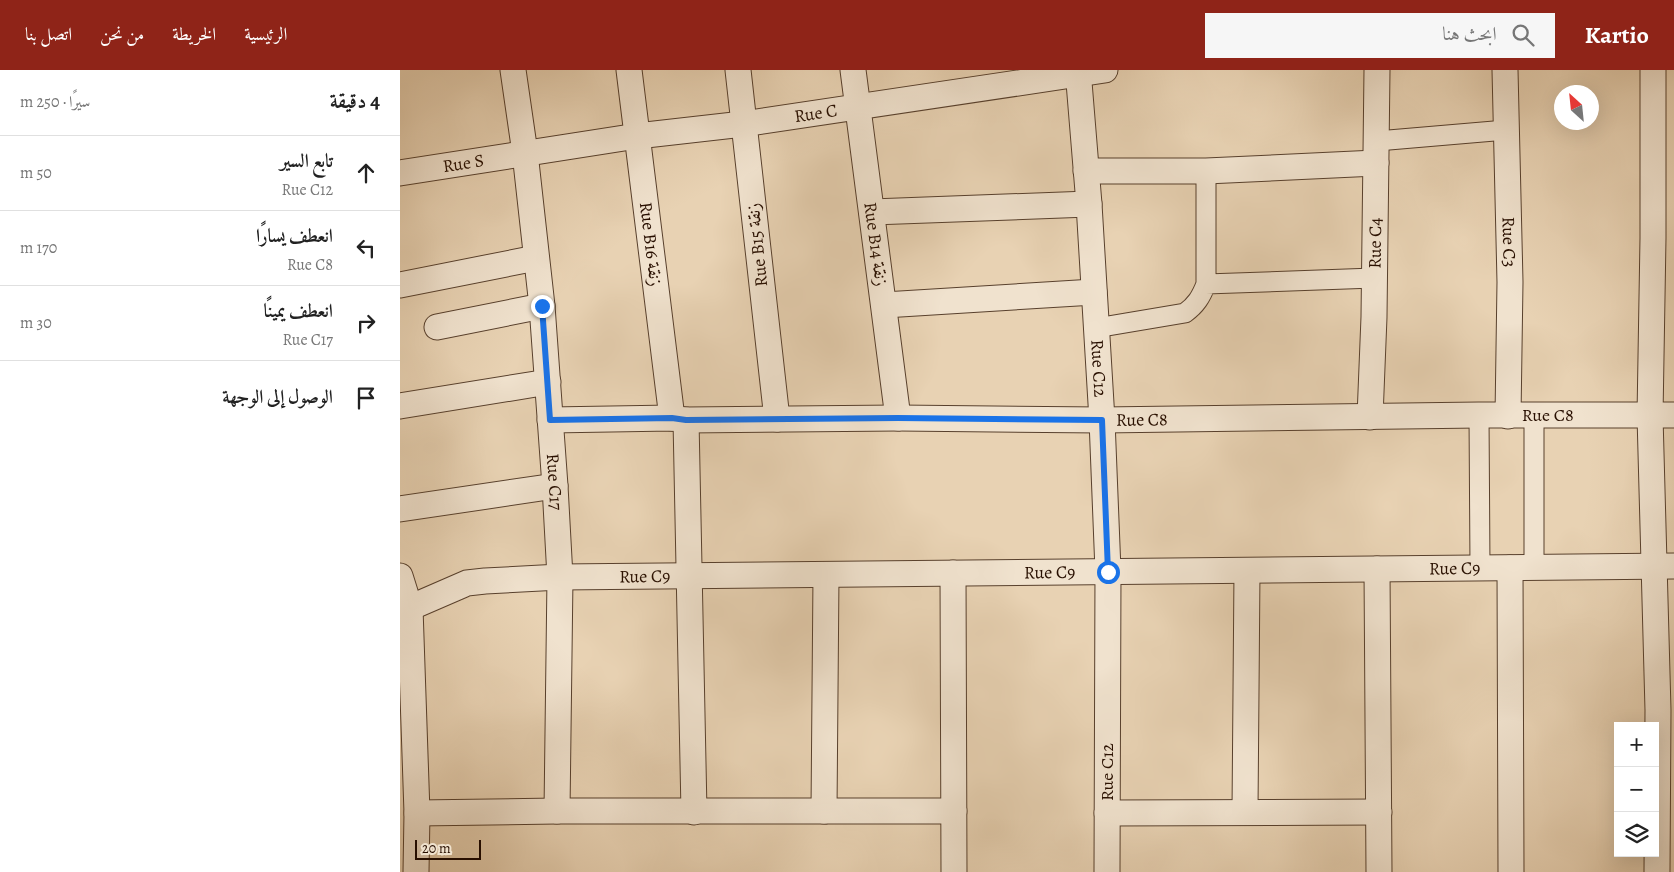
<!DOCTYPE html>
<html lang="ar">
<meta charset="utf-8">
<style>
:root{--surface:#fff;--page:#f6f6f6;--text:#222;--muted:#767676;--line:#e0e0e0;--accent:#8f2418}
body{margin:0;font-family:Alegreya,Amiri,serif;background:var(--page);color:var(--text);direction:rtl}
.controls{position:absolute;right:15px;bottom:15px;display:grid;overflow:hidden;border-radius:0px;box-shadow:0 5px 20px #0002}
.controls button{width:45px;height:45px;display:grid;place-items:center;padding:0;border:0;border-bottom:1px solid var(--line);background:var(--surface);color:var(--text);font:25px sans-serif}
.compass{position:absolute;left:1154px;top:15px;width:45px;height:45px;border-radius:50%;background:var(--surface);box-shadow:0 5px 20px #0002;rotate:333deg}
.scale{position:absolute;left:15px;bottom:12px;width:66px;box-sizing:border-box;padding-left:5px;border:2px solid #280f00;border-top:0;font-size:14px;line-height:18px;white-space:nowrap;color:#280f00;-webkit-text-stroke:4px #f0e2ce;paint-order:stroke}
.stop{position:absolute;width:15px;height:15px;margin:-11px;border:4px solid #1a73e8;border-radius:50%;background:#fff}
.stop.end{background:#1a73e8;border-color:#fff;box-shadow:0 1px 5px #0008}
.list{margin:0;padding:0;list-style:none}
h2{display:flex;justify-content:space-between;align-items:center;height:65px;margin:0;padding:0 20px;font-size:21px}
h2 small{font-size:16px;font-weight:400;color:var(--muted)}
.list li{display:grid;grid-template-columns:32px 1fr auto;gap:15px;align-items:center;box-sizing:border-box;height:75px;padding:0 20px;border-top:1px solid var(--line)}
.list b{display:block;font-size:19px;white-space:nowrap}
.list p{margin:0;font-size:16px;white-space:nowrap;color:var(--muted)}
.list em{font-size:16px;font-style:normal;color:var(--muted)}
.icon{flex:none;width:28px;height:28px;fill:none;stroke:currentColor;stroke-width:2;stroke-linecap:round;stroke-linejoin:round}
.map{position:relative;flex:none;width:1274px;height:802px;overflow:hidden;direction:ltr}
header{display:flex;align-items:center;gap:30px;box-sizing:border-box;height:70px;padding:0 25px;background:var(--accent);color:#fff}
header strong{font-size:24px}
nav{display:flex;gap:28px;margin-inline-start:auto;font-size:18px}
.search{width:350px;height:45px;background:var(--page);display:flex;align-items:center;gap:12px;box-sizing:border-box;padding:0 18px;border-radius:0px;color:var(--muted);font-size:19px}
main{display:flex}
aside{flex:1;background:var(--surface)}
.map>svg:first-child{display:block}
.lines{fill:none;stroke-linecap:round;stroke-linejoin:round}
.pedestrian-casing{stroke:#58402d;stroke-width:21}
.minor-casing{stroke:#58402d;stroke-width:27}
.pedestrian{stroke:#f0e2ce;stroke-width:19}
.minor{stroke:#f0e2ce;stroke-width:25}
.route{stroke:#1a73e8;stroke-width:6}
.labels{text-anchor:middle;stroke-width:4;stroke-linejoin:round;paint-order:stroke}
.street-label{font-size:18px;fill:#280f00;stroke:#f0e2ce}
</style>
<header>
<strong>Kartio</strong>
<div class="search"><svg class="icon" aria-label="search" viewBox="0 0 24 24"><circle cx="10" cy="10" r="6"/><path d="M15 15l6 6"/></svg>ابحث هنا</div>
<nav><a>الرئيسية</a><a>الخريطة</a><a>من نحن</a><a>اتصل بنا</a></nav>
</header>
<main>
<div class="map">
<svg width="1274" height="802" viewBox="0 0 1274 802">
<rect width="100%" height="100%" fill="#e8d2b3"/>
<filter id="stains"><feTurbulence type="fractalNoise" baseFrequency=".004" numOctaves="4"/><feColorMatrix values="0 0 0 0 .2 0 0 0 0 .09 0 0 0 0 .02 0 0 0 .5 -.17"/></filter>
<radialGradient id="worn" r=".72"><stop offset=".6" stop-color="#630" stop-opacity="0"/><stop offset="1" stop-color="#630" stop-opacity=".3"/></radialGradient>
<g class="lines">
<g class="pedestrian-casing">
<path id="pedestrian" d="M977,71l129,-11
M806,214l168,-6
M696,258l89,-15c11,-8 16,-16 21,-29v-113
M1079,345l1,152
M1134,346v152"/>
</g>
<g class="minor-casing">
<g id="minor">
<path id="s1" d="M113,0l12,83 17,153 13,180 5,91 -3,234"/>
<path d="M229,0l43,348"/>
<path d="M338,0l39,349"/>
<path d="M453,0l45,348"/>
<path id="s2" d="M678,0l11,134 13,216 6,151 -1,301"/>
<path id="s3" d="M1105,0l5,212 -2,134"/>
<path d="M1253,0v168l-3,178 8,294 -1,162"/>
<path d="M686,101h120l170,-8"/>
<path id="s4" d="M0,103l237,-37 106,-12 362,-54"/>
<path d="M472,142l217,-8"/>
<path d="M0,215l136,-27"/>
<path d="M484,235l210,-13"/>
<path d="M37,257l105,-21"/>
<path d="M0,336l148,-24"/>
<path id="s5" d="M970,347l4,-100 3,-247"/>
<path id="s6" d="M150,350l122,-2 14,2 212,-2 204,2 377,-5h195"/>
<path d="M286,350l8,392"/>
<path d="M0,439l155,-23"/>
<path d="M1110,498l1,304"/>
<path d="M977,499l2,303"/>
<path d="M553,503l1,299"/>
<path d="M0,506l10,32 7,205 -1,59"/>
<path id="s7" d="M0,542l67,-29 18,-2 75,-4 1114,-11"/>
<path d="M424,741l2,-236"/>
<path d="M845,741l2,-240"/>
<path d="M17,743l140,-2h397"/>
<path d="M707,743l272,-1"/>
</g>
</g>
<use href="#pedestrian" class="pedestrian"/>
<use href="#minor" class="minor"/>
</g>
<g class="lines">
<path class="route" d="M142,236l8,114 122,-2 14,2 212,-2 204,2 6,152"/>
</g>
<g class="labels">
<g class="street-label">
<text dy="6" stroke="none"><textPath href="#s4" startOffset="420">Rue C</textPath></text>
<text dy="6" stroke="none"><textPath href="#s4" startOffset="64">Rue S</textPath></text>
<text dy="6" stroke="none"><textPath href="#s3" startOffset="172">Rue C3</textPath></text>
<text transform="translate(251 174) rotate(83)" y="6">Rue B16 زنقة</text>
<text transform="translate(476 174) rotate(82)" y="6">Rue B14 زنقة</text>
<text dy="6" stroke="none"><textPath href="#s5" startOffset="174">Rue C4</textPath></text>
<text transform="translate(357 175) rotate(-96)" y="6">Rue B15 زنقة</text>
<text dy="6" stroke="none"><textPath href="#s2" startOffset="299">Rue C12</textPath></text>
<text dy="6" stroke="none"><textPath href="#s6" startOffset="998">Rue C8</textPath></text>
<text dy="6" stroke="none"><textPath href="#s6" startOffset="592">Rue C8</textPath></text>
<text dy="6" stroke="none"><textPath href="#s1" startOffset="414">Rue C17</textPath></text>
<text dy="6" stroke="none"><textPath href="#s7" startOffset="1061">Rue C9</textPath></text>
<text dy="6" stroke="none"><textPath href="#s7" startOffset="656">Rue C9</textPath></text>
<text dy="6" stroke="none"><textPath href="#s7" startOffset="251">Rue C9</textPath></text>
<text transform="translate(707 702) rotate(-90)" y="6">Rue C12</text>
</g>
</g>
<rect width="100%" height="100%" filter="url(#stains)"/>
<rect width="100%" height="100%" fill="url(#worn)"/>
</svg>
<div class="controls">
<button>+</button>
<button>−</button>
<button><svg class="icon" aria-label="layers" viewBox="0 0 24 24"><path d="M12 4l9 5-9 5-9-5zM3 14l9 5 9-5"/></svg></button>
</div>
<svg class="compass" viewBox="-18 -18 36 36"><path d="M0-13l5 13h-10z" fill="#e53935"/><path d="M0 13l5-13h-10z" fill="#767676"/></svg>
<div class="scale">20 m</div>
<div class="stop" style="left:708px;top:502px"></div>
<div class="stop end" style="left:142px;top:236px"></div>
</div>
<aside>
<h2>4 دقيقة<small>سيرًا · 250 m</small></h2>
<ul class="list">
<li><svg class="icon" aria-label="ahead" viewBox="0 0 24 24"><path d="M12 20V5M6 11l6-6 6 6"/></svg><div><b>تابع السير</b><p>Rue C12</p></div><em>50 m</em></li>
<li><svg class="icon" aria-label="left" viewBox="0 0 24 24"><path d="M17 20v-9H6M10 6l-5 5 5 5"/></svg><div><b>انعطف يسارًا</b><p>Rue C8</p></div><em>170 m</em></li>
<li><svg class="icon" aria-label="right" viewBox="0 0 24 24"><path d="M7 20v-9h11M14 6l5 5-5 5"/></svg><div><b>انعطف يمينًا</b><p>Rue C17</p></div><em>30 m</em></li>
<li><svg class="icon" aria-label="arrive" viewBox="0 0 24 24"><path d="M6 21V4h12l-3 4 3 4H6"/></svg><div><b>الوصول إلى الوجهة</b></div></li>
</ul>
</aside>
</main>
